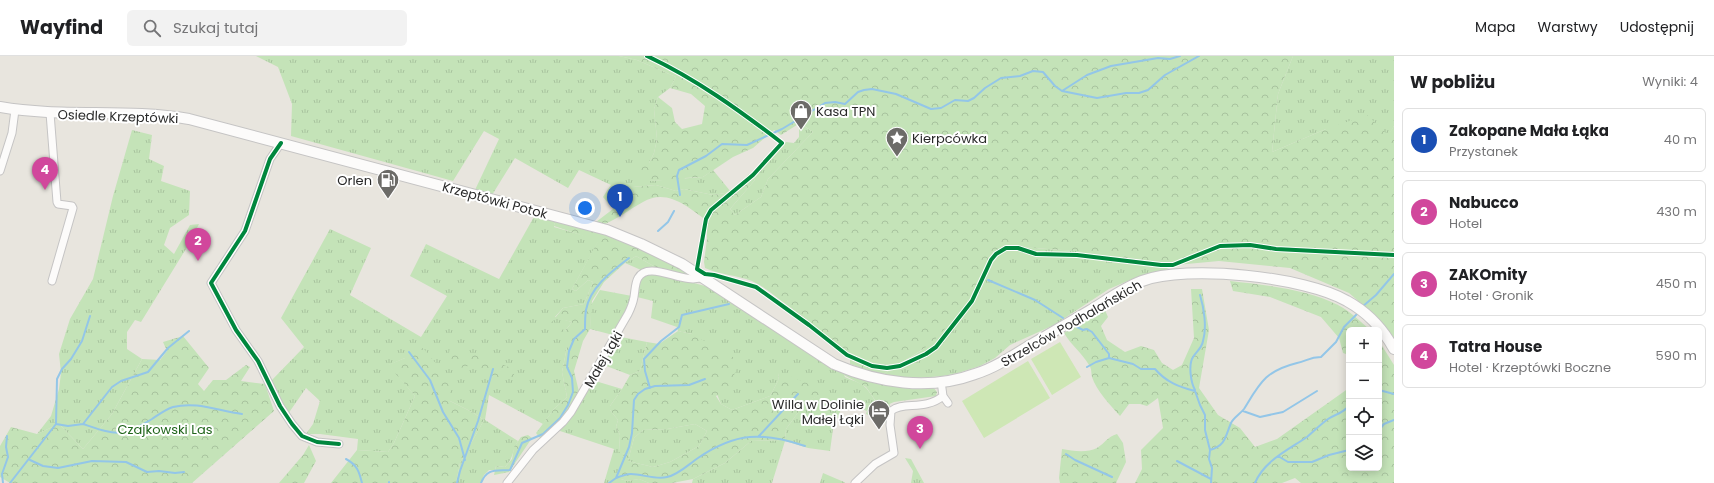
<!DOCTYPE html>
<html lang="pl">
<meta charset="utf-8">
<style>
:root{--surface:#fff;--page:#f2f2f2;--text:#202124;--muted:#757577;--line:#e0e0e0;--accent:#db2777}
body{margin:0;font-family:Poppins,sans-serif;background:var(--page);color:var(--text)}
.controls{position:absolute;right:12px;bottom:12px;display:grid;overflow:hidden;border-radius:6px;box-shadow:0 2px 10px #0003}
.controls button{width:36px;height:36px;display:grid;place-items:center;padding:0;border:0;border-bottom:1px solid var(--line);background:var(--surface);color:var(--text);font:20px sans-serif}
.you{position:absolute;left:585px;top:152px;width:14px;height:14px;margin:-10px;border:3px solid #fff;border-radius:50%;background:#1a73e8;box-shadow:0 0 0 6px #1a73e833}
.badge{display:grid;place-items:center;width:26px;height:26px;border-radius:50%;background:var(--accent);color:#fff;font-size:13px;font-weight:700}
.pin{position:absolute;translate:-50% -33px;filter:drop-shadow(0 1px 2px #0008)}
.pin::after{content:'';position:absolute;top:21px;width:14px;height:12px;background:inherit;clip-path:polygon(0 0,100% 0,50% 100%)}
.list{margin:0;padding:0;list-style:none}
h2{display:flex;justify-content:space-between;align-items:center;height:52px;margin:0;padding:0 16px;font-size:17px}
h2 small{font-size:13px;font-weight:400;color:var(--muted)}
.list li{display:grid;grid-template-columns:26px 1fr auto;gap:12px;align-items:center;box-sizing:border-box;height:64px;margin:0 8px 8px;padding:0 8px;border:1px solid var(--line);border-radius:6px}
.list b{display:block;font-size:15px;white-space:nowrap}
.list p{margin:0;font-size:13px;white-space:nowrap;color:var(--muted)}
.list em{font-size:13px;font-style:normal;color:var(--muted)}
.icon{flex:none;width:22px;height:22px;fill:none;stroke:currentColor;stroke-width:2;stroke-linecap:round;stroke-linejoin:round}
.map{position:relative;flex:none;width:1394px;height:427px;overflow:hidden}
header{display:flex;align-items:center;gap:24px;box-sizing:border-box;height:56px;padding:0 20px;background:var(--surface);border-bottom:1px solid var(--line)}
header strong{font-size:19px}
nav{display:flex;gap:22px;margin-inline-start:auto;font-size:14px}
.search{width:280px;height:36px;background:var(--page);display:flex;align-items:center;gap:10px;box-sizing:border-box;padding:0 14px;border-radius:6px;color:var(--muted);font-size:15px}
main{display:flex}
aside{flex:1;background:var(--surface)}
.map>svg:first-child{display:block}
.grass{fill:url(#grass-tufts)}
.forest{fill:url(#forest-crowns);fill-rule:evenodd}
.pitch{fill:#cee7b5}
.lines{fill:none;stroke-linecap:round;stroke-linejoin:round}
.stream{stroke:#93c6e8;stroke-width:2}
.street-casing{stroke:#c5c4c4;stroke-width:9}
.secondary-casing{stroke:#c5c4c4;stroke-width:12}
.street{stroke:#fcfbfa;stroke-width:7}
.secondary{stroke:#fcfbfa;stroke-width:10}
.cycleway-casing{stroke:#fff;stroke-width:6}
.cycleway{stroke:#00873e;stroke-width:4}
.labels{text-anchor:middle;stroke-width:4;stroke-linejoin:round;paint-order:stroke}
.poi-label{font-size:13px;fill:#292929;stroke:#fff;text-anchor:start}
.street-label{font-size:13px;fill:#292929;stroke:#fff}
.park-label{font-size:13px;fill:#20651b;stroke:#fff}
</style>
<header>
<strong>Wayfind</strong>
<div class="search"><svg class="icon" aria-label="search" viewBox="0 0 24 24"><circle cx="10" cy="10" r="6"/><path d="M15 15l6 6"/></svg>Szukaj tutaj</div>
<nav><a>Mapa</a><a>Warstwy</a><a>Udostępnij</a></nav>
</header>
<main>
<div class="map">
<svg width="1394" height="427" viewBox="0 0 1394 427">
<defs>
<pattern id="grass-tufts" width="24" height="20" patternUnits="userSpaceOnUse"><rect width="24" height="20" fill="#c4e3b8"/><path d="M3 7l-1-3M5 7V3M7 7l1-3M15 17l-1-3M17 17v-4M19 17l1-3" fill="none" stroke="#a8c39e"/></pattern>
<pattern id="forest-crowns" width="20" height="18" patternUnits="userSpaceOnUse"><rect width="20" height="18" fill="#c4e3b8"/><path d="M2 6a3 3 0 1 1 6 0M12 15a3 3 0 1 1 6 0" fill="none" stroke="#a8c39e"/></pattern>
</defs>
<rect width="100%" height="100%" fill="#e8e5de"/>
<path class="grass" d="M256,0h363l18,4 39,17 -6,11 -12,9 -4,12 3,30 -3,14 -5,10v18l54,-4 10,-7 18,22 -18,3 -29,-6 -8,2 -20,-6 -48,4 3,-4 -32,-15 -11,18 -53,-30 -23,37 -17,-5 24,-51 -15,-8 -31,50 -162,-45 1,-32 -14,-37z
M1293,0h101v70l-6,10 -62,-7 -54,23 6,-58z
M804,70l9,6 -45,47 -7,18 -26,18 -5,-6 25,-29 -2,-2 33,-36 8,1 5,-6v-8z
M132,74l20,5 -3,24 15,7 -3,15 29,10 -1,24 -19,13 -6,17 10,9 16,-29 9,-1 -10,20 -48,78 -6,-2 -8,12v17l15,10 -30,55 -29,35 -24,-25 -22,10 14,-18 8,-27 2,-16 -2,-19 11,-35 23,-40 20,-83z
M535,159l20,5 -1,7 45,13 -27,49 4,2 12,-11 5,2 -9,22 -21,4 -8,9 17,5 -7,9 2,16 -5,25 5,25 -13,12 -11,15 -54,-29 -4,25 33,21c-7,11 -3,15 -13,26l-9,-1 -1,4h-6l-5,5 -3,8h-25l4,-20 24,-43 -12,-8 -22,-11 -45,-43 -16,7 26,31 -21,47 -6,9 -31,-2 1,-11 -38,-5h-14l7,-10 7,-23 -14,-13 -18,26 -17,-33 33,-34 -23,-29 49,-89 41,19 -21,47 71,42 26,-41 -37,-20 16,-32 73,35z
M1005,190l71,5 100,14 -14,6 -25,6 -28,12 -55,36 -44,20 -15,13 -15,8 -22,7 -15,3 -35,3 -26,-4 40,-25 49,-50 19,-42z
M636,200l21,12 -16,2 -16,-7z
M649,217l16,2 40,11 16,8 85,58 37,21 2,4c6,3 15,5 20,10 9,8 11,24 25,17l-3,19 -21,-9 1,-3 -23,-9 -11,27 -3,22 -22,-3 -23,-7 -13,42h-80l1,-4 32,-16 26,-22 34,-1 1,-11 19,-26 15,-9 -41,-21 -1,8 -8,15 -38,14 -11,-6 -29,-70 -14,-3 -1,-4 -26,-9 2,-17 -16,-4c1,-11 1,-18 12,-24z
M600,234l32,6 -1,7 -18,32 -23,-6 1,-24z
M616,280l31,6 -7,29 -10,4 -29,-11z
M592,324l30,9 -12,17v4l8,10 -2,7 4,8 -1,16 5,3 -3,25 6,2 12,-2 10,4h-45l10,-34 -57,-19z
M695,368l12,7 -8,15 -29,16 -17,5 -25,-6 6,-23 9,-8 24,-1z
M905,402l6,1 13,24h-13l2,-12z
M823,417l21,9 1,1h-25z"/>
<path class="forest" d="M619,0h674l-15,38 -6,58 54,-23 41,-14 21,20 6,-9v215l-14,-21 -31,-27 -59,-25 -71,-7 -43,4 -51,-4 -49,-10 -71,-5 -15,12 -19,42 -40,44 -49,31 -32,-11v-5c-19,-20 -40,-37 -63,-54 -11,-8 -22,-18 -35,-24 -15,-6 -32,-6 -47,-13l-1,-6 3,-23v-18c-19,-14 -40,-33 -64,-19 -13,7 -24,16 -38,22l-9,-2 17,-13 -10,-12 5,-8 48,-4 20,6 8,-2 29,6 18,-3 18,-18 6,6 -25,29 5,6 26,-18 7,-18 45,-47 -13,-9 -19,12 -7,-5 -21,18 -20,9 -30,20 -18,1 -4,9 -11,-1 -3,-6 -18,1 -16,-11 -1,-6 17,-1 5,-10 3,-14 -3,-30 4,-12 14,11 3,14 7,7 20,-5 3,-18 -14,-12 -21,-6 6,-11 -39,-17z
M555,164l67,20 41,18 30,17 -3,2 -33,-9 -21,-12 -11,7 -21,19 -12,19 -2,28 -7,12 -9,30 6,25 -27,32 -13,10 -4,-5 18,-24 13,-12 -5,-25 5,-25 -19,-21 4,-5 13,10 7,-9 -17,-4 8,-10 21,-4 9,-22 -5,-2 -12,11 -4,-2 26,-48 -44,-15z
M1230,225c35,4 77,8 108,24 12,6 22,16 32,25h-21v25l-6,-2 -4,-15 -18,-21 -51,-20 -37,-6z
M1191,233h11l7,41 -10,58 19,27 22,13 15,19 22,-8 72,-51v80h30v-127l15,24v118h-93l-6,-5 -13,5h-147l7,-14 -1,-19 22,-22 -5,-30 -11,8 -7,-2h-11l-9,12c-9,-10 -24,-26 -28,-39 -1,-4 0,-8 -3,-12 -7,-12 -18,-20 -25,-32l40,-25 4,9 -7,9 6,14 18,12 16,-6 13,4 8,13 11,7 9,-5 12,-27z
M678,275l14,3 48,27 -11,26 -13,9 5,8 11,6 38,-14 8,-15 1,-9 28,11 14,11 -16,9 -19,26 -1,11 -34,1 -26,22 -32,16 -21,4h-23l-10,-4 -12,2 -6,-2 -4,-6 7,-19 -5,-2 1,-17 -4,-8 2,-7 -8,-10v-4l12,-17 8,-14 10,-4 7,-29 12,2zM695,368l12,7 -8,15 -29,16 -17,5 -25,-6 6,-23 9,-8 24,-1z
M183,280l26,32 -11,16 6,7 9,-11h13l20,-15 4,2 -9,14 24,3 9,27 -82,72h-182l-10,-6v-31l11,-19 26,7 22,-10 24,25 29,-35 30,-55 18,1 7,-9 -4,-9z
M423,292l27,32v21l22,11 12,8 -24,43 -4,20h-125l26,-33 31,2 6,-9 21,-47 -27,-31 17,-7z
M450,292l34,8 31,14 -2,8 -16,3 -9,-11 -20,-4 -7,2 -13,-10z
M843,317l35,10 55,4 4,5 -1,4 -42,6 -9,4h-4l-4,-3 -11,-16 -24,-13z
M1117,378l6,9 3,19 -10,21h-56l-1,-5 3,-29c11,2 25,4 35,-1 8,-5 10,-11 20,-14z
M528,379l4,3 -23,34 -15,3 2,-9 9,1 7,-8 2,-12 7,-10z
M309,389l7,16 -12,22h-25l24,-28z"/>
<path class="pitch" d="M1060,286l21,35 -29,18 -21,-36z
M1028,305l22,37 -66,40 -22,-37z"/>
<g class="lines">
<path class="stream" d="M1062,35l25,-16 24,-9 47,-8 12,1 10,-3
M680,139l-3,-19 2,-6 27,-14 16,-12 25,1 35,-16 43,-26 10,-1 10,2 13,-12 6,-2 8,-1 24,5 35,15 10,-1 14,-8 13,1 6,-3 11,-10 16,-10 19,-2 13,-5 10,1 12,14 7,5 35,7 29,-5h13l9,-3 17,-15 34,-19
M658,175l10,-9 6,-11
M988,224l47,20 28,18
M1362,251l14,-12 18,-21
M1077,271l6,3 4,-1 5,3 17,22v4l24,6 8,5h14c11,13 24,18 40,22l5,14 5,10v15l5,20
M409,296l21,28 13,32 16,26 6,22
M1087,311l9,-5 13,-4
M650,332l-5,-17 -1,-12 17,-18 18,-14 3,-12 47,-11
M1195,334c-4,-7 -7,-25 -2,-33 3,-5 9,-9 10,-16 4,-14 1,-33 -3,-46
M1379,334l15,4
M1243,355l17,6 23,-5 34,-21
M56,368l1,-45 5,-10 9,-10 11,-18 8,-25
M83,368c33,11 38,14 69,-5 6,-4 14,-10 21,-12 24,-6 45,4 69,7
M1379,374l5,-6 10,-4
M759,380l39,-42
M1066,398l9,6 37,17
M1278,400l10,6h24l17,-7 20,-5
M346,403c11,6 13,12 16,24
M30,404l13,6 15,2 34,-7 34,1 21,10 12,-1 16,2 9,-1
M1177,405l34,18
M616,422c5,-2 10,-4 15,-4 11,0 25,6 36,3 11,-2 22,-13 31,-19 38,-26 64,-26 107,-12
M3,427l-1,-9 6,-17 -2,-10 1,-11
M10,427l46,-59 12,2 15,-2 29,-37 9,-6 27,-9 20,-24 21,-17
M389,427v-1
M457,427l3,-12 18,-50 15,-52
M481,427c6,-15 14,-12 29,-13l12,-27 21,-9 17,-16 8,-13 5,-13 -1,-14 -5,-11 2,-16 5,-12 11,-10c0,-6 0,-13 1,-19 4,-23 26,-39 43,-52
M609,427l7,-5 13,-31 3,-14 2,-33 4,-6 7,-5 10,-3 34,-1 16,-6
M1211,427l1,-15 -3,-9 1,-9c16,-5 15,-13 21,-27 2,-5 9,-9 13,-14 16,-26 21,-38 53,-46 10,-2 12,-6 24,-6l15,-15 8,-15 14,-14
M1255,427c9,-22 33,-33 52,-46 7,-6 14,-13 21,-18 8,-5 15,-6 21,-13"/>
<g class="street-casing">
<path id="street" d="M50,57l7,89 1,2 14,2 1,2 -21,73
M281,87l-11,16 -25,72 -34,52 25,47 22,31 22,45 12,18 10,12 15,6 22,2
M0,115l12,-38 3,-23
M941,325l2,15 5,7
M507,427l26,-33 30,-28 8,-10 57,-98c3,-6 5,-11 6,-17 1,-6 1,-14 4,-19 11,-19 47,8 64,-1
M855,427l20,-19 19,-11 -4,-28 1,-14c12,-10 34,0 52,-15"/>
</g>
<g class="secondary-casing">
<path id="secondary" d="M0,51c63,11 126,1 189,12l418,111 34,14 41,20 152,100c44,19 95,27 141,10 19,-6 36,-17 52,-27 21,-12 41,-24 62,-36 17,-10 34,-23 53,-30 45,-17 164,-4 205,20 20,11 36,28 47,48"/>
</g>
<use href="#street" class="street"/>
<use href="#secondary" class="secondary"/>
<g class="cycleway-casing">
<path id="cycleway" d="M647,0c49,23 92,54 135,87l-29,32 -42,35 -5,9 -9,50 8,5 9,1 42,12 53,38 38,30 25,11 15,2 13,-2 26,-12 10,-7 36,-46 19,-41 5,-6 10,-6h12l18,6 41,1 84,10h12l47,-19 30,-1 26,4 118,6
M281,87l-11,16 -25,72 -34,52 25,47 22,31 22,45 12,18 10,12 15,6 22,2"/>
</g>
<use href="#cycleway" class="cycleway"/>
</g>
<defs>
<g id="shop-pin" transform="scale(1.15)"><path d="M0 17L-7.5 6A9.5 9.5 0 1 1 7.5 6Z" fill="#6c6b68" stroke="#fff"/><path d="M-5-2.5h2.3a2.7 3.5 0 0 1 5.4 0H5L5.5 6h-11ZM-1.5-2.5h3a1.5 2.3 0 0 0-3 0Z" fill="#fff"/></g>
<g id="sight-pin" transform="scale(1.15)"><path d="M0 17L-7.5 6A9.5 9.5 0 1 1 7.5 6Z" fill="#6c6b68" stroke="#fff"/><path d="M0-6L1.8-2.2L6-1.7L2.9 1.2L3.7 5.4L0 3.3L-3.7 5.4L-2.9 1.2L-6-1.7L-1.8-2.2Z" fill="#fff"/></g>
<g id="fuel-pin" transform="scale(1.15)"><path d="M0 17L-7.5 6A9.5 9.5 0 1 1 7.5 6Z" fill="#6c6b68" stroke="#fff"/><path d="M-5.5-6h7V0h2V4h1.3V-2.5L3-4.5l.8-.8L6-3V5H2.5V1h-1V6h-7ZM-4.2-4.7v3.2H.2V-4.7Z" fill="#fff"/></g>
<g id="hotel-pin" transform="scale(1.15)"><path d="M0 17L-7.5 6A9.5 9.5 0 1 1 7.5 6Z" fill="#6c6b68" stroke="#fff"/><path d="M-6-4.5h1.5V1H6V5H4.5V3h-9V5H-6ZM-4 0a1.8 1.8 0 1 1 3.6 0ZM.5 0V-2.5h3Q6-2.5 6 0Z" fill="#fff"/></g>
</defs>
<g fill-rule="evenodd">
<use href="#shop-pin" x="801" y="55"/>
<use href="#sight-pin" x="897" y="82"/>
<use href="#fuel-pin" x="388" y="124"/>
<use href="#hotel-pin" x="879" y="355"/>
</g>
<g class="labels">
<g class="poi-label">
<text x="816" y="60">Kasa TPN</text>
<text x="912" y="87">Kierpcówka</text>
<text x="372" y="129" text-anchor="end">Orlen</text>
<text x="864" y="353" text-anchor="end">Willa w Dolinie<tspan x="864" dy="15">Małej Łąki</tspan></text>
</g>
<g class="street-label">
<text transform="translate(118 60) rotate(2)" y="5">Osiedle Krzeptówki</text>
<text transform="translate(495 144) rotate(15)" y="5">Krzeptówki Potok</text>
<text transform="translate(1071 267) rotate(-30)" y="5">Strzelców Podhalańskich</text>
<text transform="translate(603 303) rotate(-60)" y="5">Małej Łąki</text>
</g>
<g class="park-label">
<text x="165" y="378">Czajkowski Las</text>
</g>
</g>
</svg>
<div class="controls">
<button>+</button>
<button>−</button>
<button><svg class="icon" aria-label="locate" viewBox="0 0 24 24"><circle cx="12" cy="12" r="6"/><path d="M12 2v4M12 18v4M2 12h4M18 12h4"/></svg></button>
<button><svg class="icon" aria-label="layers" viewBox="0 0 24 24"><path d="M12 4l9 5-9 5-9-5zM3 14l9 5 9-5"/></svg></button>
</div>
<div class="you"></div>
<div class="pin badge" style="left:620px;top:161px;background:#1a4fb4">1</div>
<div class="pin badge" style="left:198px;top:205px;background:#d1479c">2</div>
<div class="pin badge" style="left:920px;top:393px;background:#d1479c">3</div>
<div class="pin badge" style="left:45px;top:134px;background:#d1479c">4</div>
</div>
<aside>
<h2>W pobliżu<small>Wyniki: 4</small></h2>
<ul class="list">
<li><span class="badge" style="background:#1a4fb4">1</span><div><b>Zakopane Mała Łąka</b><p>Przystanek</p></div><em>40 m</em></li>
<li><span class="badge" style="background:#d1479c">2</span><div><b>Nabucco</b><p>Hotel</p></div><em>430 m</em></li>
<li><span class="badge" style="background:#d1479c">3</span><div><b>ZAKOmity</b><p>Hotel · Gronik</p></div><em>450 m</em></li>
<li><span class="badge" style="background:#d1479c">4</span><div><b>Tatra House</b><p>Hotel · Krzeptówki Boczne</p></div><em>590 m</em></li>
</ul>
</aside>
</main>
